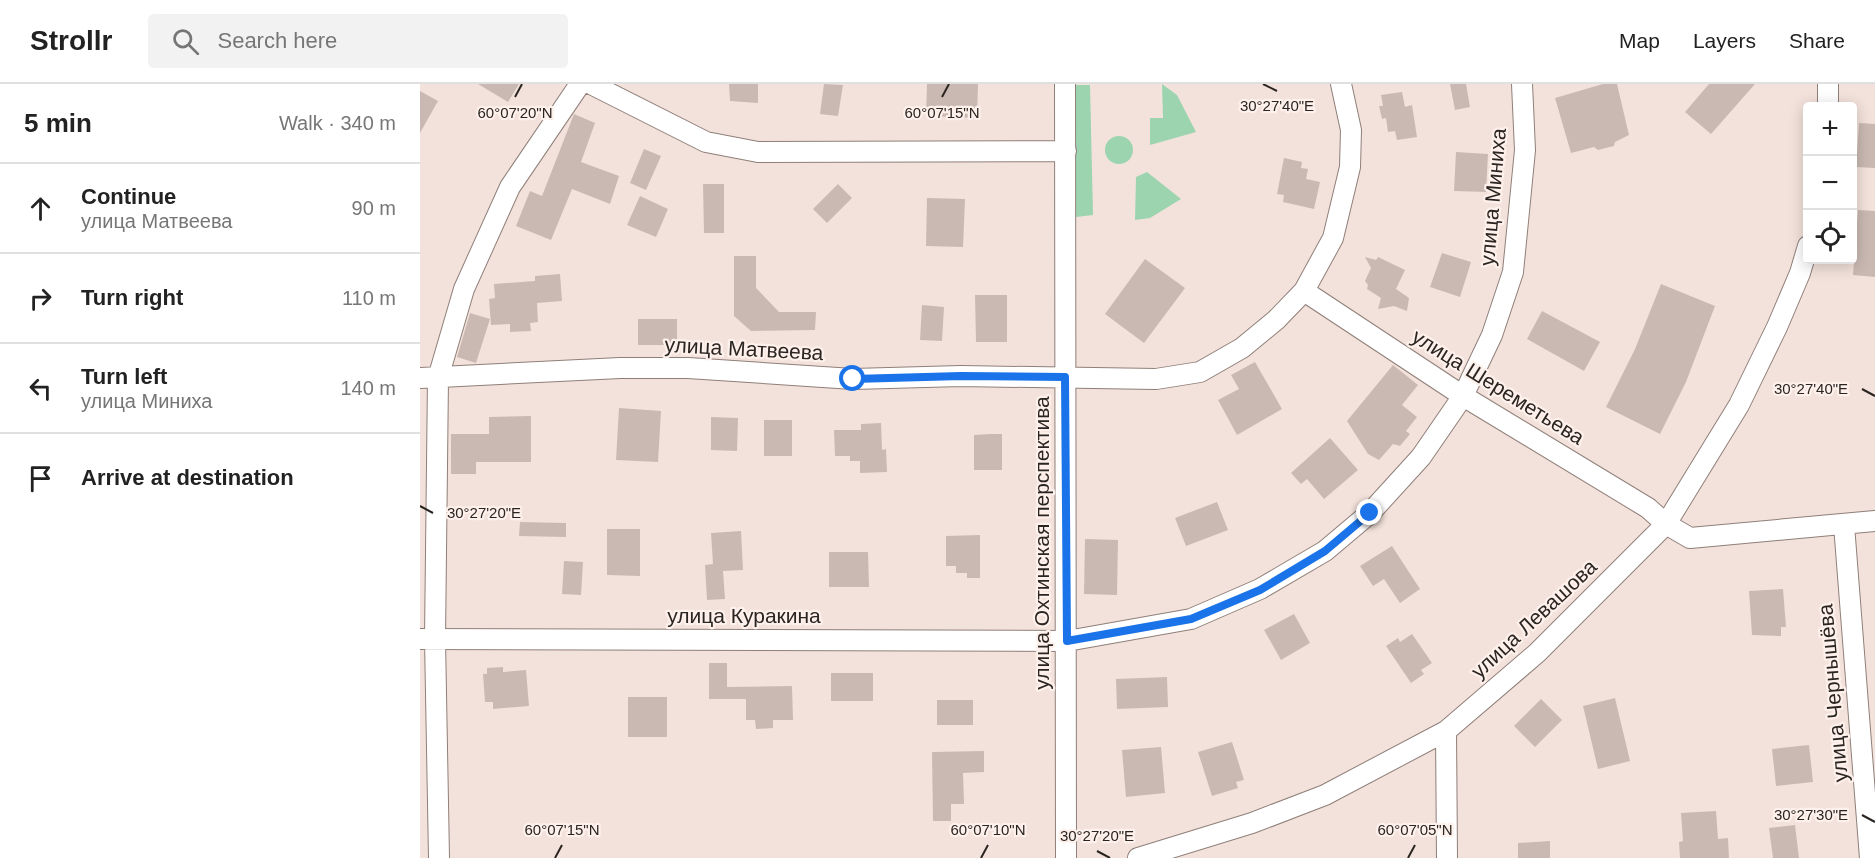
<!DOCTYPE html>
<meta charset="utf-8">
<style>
:root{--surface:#fff;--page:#f2f2f2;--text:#222;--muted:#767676;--line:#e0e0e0}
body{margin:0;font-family:Arial,sans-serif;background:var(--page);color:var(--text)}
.controls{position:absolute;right:18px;top:18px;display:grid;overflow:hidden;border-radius:6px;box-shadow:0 3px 15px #0003}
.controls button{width:54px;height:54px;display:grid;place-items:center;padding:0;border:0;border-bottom:2px solid var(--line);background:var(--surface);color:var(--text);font:30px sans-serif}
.stop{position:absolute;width:18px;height:18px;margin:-14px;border:4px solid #1a73e8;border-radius:50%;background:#fff}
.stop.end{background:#1a73e8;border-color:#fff;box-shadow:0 2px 6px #0008}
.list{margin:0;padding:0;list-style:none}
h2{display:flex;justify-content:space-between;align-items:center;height:78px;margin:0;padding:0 24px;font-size:26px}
h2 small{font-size:20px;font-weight:400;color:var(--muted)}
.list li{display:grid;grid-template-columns:39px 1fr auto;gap:18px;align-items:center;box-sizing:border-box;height:90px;padding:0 24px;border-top:2px solid var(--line)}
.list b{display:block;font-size:22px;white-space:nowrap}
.list p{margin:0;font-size:20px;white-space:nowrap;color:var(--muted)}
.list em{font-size:20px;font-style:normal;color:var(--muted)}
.icon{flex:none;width:33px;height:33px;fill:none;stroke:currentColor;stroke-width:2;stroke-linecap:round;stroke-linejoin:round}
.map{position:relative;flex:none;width:1455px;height:774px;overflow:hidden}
header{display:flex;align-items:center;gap:36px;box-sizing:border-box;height:84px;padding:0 30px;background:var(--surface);border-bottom:2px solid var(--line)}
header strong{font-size:28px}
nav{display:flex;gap:33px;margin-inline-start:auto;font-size:21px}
.search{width:420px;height:54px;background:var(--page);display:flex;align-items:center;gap:15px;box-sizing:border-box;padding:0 21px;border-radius:6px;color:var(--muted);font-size:22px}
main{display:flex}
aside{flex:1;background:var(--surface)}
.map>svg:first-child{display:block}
.green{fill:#9cd4af}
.building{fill:#cab9b3}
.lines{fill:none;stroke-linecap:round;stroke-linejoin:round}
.street-casing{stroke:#8f7f79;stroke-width:22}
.street{stroke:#fff;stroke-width:20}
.route{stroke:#1a73e8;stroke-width:8}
.ticks{fill:none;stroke:#2b2522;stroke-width:2}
.labels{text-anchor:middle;stroke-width:4.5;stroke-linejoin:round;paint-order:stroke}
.street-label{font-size:21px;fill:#2b2522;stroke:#fef0ea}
.ticks-label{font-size:15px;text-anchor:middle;fill:#2b2522;stroke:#fef0ea;stroke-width:4.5;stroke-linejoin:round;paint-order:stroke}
</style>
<header>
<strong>Strollr</strong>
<div class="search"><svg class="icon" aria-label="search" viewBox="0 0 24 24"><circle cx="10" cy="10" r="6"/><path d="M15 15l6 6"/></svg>Search here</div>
<nav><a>Map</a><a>Layers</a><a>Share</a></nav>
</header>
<main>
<aside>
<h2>5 min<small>Walk · 340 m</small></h2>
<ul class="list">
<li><svg class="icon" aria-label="ahead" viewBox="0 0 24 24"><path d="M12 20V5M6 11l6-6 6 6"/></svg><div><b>Continue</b><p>улица Матвеева</p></div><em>90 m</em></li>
<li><svg class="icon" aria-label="right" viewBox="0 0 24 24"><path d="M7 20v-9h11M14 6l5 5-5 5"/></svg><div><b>Turn right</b></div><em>110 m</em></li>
<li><svg class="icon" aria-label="left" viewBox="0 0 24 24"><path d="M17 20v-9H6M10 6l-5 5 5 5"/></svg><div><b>Turn left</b><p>улица Миниха</p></div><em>140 m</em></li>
<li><svg class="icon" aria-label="arrive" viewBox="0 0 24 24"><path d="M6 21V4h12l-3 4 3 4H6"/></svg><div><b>Arrive at destination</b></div></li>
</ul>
</aside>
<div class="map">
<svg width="1455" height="774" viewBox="0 0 1455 774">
<rect width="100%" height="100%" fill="#f3e2db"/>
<path class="green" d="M742,0l15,11 19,37 -46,13v-27h13z
M655,1h15l3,130 -17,2 -7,-5z
M685 66a14 14 0 1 1 28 0a14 14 0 1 1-28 0Z
M727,88l34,27 -31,19 -15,2 1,-43z"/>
<path class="building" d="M58,0h41l-11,18z
M309,0h29v19l-28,-2z
M404,0l19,1 -5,31 -18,-2z
M507,0h51l-1,34 -51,-2z
M1030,0h16l4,23 -15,3z
M1183,0h14l12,51 -14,7 -1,4 -16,4 -4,-3 -23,6 -16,-55z
M1289,0h46l-44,50 -26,-22z
M0,7l18,10 -18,32z
M982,8l3,15 7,-2 5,32 -20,3 -2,-9 -7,1 -2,-14 -4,1 -3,-13h4l-2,-11z
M154,30l21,9 -14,39 38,14 -9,28 -38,-15 -21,51 -35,-14 14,-35 12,5z
M1439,39l16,1v44l-19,-1z
M224,65l17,7 -15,34 -16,-7z
M1036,68l32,2 -2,38 -32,-1z
M864,74l18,4 -1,6 7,1 -2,10 14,3 -6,27 -31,-7 1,-7 -7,-1z
M283,100h21v49h-20z
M418,100l14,14 -25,25 -14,-14z
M220,112l28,13 -12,28 -29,-12z
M507,114l38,1 -2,48 -37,-1z
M1438,126l17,1v66l-22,-2z
M1022,169l29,9 -11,35 -30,-10z
M314,172h22v32l23,24h37l-1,18 -64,1 -17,-15z
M945,173l11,3 2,-3 27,13 -9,19 13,9 -2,13 -13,-5 -16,3 3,-11 -14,-9 1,-4 -3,-4 6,-13z
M725,175l40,29 -41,55 -39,-29z
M140,190l2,27 -25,2 1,19 -8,1 1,8 -21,1v-8l-19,1 -2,-26 6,-1 -1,-14 41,-3v-5z
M1241,200l54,22 -29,76 -26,52 -54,-27 29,-58z
M555,211h32v47h-31z
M502,221l22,2 -2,34 -22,-1z
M1122,227l58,31 -16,29 -57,-32z
M50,229l20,6 -14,44 -19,-6z
M218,235h39v26h-39z
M835,278l27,47 -45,26 -19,-35 21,-11 -8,-14z
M973,281l25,20 -16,20 15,12 -11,14 4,3 -10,12 -7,-2 -14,16 -11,-6 -21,-33z
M199,324l42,3 -3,51 -42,-2z
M111,332v46h-55v12h-25v-40h38v-17z
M291,333l27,1 -1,33 -26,-1z
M344,336h28v36h-28z
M461,339l1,27 4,-1 1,23 -27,1v-12h-10v-5h-15l-1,-26h27v-6z
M570,350h12v36h-28v-35z
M910,354l28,32 -34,29 -17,-20 -6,5 -10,-11z
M797,418l11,28 -42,16 -11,-28z
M100,438l46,1v14l-47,-1z
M187,445h33v47l-33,-1z
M321,447l2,39 -20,1 2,28 -18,1 -2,-35 8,-1 -2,-31z
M560,451v43h-13v-5h-11v-7h-10v-30z
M665,455l33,1 -1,55 -33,-1z
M972,462l28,43 -20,14 -16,-24 -11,7 -13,-20z
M409,468h39l1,35h-40z
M144,477l19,1 -2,33 -19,-1z
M1363,505l3,38h-5v9l-29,-1 -3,-44z
M874,530l16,29 -29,17 -17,-30z
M992,550l20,29 -11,7 3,4 -13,9 -25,-37 12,-8 2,4z
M289,579h18v24l65,-1 1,34h-20v8l-17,1 -1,-9h-9v-21h-37z
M83,583v5l23,-2 3,36 -36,3v-7h-8l-2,-28h4v-6z
M411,589h42v28h-42z
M747,593l1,30 -51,2 -1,-30z
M208,613h39v40h-39z
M1195,614l15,63 -32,8 -15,-63z
M1121,615l21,21 -27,27 -21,-21z
M517,616h36v25h-36z
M812,658l12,38 -8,2 2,6 -26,8 -14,-44z
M1389,661l4,37 -37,4 -4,-37z
M741,663l4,46 -39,4 -4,-47z
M564,667v21l-21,1 1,31h-13v17h-18l-1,-69z
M1296,727l2,28 10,-1 1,20h-49l-1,-16 4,-1 -2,-28z
M1375,741l4,33h-26l-4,-30z
M1130,757v17h-32v-15z"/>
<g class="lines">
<g class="street-casing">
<path id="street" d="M171,0l115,58 52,10 308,-1
M645,0l1,774
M1408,22v-22
M884,207l159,105 185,112 18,16 24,14 185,-17
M0,294l200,-10h68l165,11 108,-3 195,3 44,-7 42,-24 34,-28 28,-29 29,-53 17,-71 1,-37 -10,-46
M1424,441l26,333
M0,555l647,2 124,-22 69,-30 65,-38 45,-38 51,-56 42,-61 29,-61 21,-63 12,-122 -3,-66
M1026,647l1,127
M19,774l-4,-219 3,-261 26,-89 46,-102 70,-103
M718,774l114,-35 73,-28 121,-64 91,-78 129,-129 73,-119 38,-78 23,-54 8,-27"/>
</g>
<use href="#street" class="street"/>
</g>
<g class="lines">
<path class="route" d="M433,295l108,-3 104,1 2,264 124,-22 69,-29 65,-39 45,-38"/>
</g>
<path class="ticks" d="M843,0l14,7M95,13l7,-13M522,13l7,-13M1442,305l13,7M0,422l13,7M1442,731l13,7M677,767l13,7M135,774l7,-13M561,774l7,-13M988,774l7,-13"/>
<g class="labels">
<g class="street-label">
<text transform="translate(1073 113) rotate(-85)" y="7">улица Миниха</text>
<text transform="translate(324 265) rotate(3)" y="7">улица Матвеева</text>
<text transform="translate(1078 303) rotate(32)" y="7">улица Шереметьева</text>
<text transform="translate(622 459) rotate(-90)" y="7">улица Охтинская перспектива</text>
<text x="324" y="539">улица Куракина</text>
<text transform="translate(1114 535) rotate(-43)" y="7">улица Левашова</text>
<text transform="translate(1413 609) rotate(-95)" y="7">улица Чернышёва</text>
</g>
</g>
<g class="ticks-label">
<text x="857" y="27">30°27'40"E</text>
<text x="95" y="34">60°07'20"N</text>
<text x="522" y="34">60°07'15"N</text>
<text x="1391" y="310">30°27'40"E</text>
<text x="64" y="434">30°27'20"E</text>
<text x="1391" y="736">30°27'30"E</text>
<text x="142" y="751">60°07'15"N</text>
<text x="568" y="751">60°07'10"N</text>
<text x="995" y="751">60°07'05"N</text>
<text x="677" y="757">30°27'20"E</text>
</g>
</svg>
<div class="controls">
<button>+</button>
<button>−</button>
<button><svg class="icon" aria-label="locate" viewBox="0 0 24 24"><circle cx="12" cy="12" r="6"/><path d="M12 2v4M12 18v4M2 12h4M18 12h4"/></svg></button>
</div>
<div class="stop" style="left:433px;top:295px"></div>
<div class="stop end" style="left:950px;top:429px"></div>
</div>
</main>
